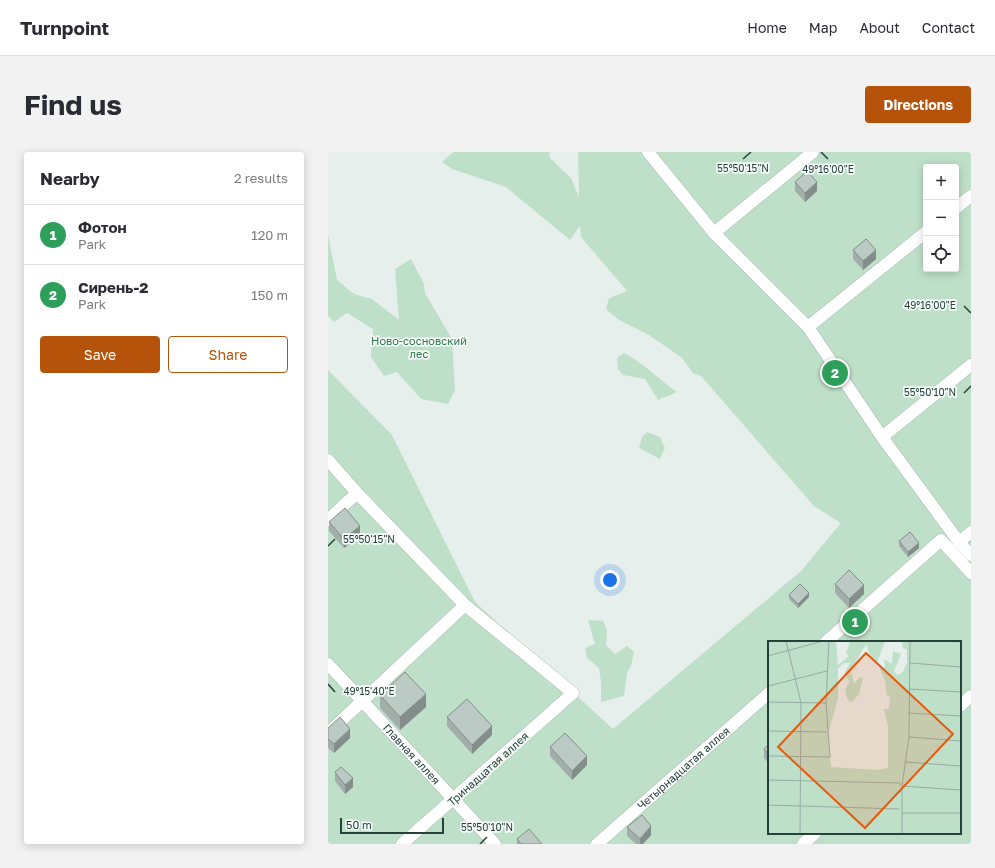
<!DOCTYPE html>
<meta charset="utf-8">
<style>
:root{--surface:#fff;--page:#f2f2f3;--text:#2b2b33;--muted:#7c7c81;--line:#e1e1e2;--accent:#b45309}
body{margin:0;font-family:"Golos Text",sans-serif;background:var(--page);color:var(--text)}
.controls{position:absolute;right:12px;top:12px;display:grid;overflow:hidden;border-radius:4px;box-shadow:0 2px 10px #0003}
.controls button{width:36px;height:36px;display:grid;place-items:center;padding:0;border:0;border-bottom:1px solid var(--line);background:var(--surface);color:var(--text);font:20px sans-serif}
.scale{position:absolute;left:12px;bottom:10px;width:104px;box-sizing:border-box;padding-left:4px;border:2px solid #24423a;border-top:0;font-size:11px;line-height:14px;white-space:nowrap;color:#24423a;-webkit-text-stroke:3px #f7fbf9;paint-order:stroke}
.you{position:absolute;left:282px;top:428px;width:14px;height:14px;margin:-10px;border:3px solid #fff;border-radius:50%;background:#1a73e8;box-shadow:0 0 0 6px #1a73e833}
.badge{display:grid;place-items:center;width:26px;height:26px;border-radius:50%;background:var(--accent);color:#fff;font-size:13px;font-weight:700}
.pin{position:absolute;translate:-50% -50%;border:2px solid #fff;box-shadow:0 1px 4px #0006}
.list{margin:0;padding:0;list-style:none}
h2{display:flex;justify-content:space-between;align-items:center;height:52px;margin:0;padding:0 16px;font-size:17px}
h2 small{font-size:13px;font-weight:400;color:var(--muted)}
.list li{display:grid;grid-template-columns:26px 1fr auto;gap:12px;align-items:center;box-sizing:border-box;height:60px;padding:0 16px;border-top:1px solid var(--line)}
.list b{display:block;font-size:15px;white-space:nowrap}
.list p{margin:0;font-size:13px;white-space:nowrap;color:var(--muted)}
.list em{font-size:13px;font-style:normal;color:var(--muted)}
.actions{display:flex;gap:8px;padding:12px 16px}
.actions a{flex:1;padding:9px 0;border:1px solid var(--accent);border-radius:4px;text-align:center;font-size:14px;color:var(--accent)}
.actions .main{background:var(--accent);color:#fff}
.icon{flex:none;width:22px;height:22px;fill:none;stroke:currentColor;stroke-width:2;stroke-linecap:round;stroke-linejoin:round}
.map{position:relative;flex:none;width:643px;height:692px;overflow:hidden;border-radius:4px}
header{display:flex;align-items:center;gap:24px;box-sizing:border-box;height:56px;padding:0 20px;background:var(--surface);border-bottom:1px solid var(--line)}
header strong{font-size:19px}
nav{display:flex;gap:22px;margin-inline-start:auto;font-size:14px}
.intro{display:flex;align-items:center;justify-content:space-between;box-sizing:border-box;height:96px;padding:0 24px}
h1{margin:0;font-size:28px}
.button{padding:10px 18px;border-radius:4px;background:var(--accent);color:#fff;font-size:14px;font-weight:700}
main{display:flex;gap:24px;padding:0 24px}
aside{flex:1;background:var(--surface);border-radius:4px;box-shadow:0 2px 10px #0003}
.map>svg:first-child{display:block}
.green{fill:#bfe0c8;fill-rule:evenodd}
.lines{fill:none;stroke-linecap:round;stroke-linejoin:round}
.minor-casing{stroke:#a8b8b2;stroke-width:13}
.minor{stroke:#fff;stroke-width:12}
.wall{fill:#a1aea9}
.shaded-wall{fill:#838d89}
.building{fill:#bbcac4;stroke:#838d89}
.ticks{fill:none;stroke:#24423a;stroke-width:1.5}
.labels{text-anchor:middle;stroke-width:3.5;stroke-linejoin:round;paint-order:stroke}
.park-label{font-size:11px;fill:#2d7a4b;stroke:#f7fbf9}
.street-label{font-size:11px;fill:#24423a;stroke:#f7fbf9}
.inset-road{fill:none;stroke:#98aaa4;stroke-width:1}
.view{fill:#e8590c;fill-opacity:0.15;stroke:#e8590c;stroke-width:2}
.inset-edge{fill:none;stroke:#24423a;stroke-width:2}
.ticks-label{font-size:10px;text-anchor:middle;fill:#24423a;stroke:#f7fbf9;stroke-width:3.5;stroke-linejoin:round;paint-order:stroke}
</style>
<header>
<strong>Turnpoint</strong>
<nav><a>Home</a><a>Map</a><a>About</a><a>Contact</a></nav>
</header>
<div class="intro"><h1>Find us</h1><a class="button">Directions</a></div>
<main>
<aside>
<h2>Nearby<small>2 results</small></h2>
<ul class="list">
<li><span class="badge" style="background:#2e9e5b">1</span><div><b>Фотон</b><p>Park</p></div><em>120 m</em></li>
<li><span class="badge" style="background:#2e9e5b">2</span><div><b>Сирень-2</b><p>Park</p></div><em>150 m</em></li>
</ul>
<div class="actions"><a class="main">Save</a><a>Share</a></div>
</aside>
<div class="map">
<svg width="643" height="692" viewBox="0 0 643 692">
<rect width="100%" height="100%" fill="#e6efeb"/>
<path class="green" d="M125,0h96l1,6 21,20 8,19 -1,-45h393v692h-643v-474l64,65 83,167 138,127 188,-158 40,-48 -27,-17 -113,-130 -8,-3 -11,-15 -17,-12 -16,-11 -30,-15 -13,-11 3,-11 18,-7 -46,-54 -1,-11 -10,14 -64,-53 -54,-18 -10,-7zM598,15h30v102h-30zM441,490h191v191h-191z
M0,83l9,45 17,14 18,5 27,21 -4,-51 16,-10 13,25 1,9 27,46 3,51 -7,14 -27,-5 -24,-27 -13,4 -13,-19 2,-28 -26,-16 -13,9 -6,-6z
M296,201c20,10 35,27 53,39l-19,8 -13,-21 -22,-4 -5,-6 -1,-11z
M319,280l13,5 5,11 -5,11 -21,-11 3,-11z
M260,468l15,1 4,10 -1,14 9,9 12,-8 7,6 -3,14 -4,7 -3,23 -23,6v-20l-2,-14 -12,-10 -2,-10 10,-4z"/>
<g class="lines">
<g class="minor-casing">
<g id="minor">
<path d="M320,0l66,81 94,94 74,110 77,105 12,13"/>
<path d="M628,56l15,-12"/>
<path d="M386,81l99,-81"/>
<path d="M480,175l118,-95"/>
<path d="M554,285l89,-72"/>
<path d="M0,308l29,33 108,112 108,88 -171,151"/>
<path d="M0,368l29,-27"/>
<path d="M631,390l12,-10"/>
<path d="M498,490l115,-102 30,33"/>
<path id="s1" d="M0,512l167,180"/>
<path d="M632,554l11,-10"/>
<path d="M0,581l137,-128"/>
<path id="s2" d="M269,692l172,-151"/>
<path d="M475,692l12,-11"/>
</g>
</g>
<use href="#minor" class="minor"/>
</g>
<path class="wall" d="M467,30l22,9 -12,11 -10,-11z
M525,98l23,9 -13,11 -10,-11z
M1,370l31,13 -16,13 -15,-17z
M571,389l20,7 -11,9 -9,-11z
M507,432l29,10 -15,14 -14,-15z
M461,443l20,2 -11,11 -9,-9z
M52,543l46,12 -26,23 -20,-22z
M119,565l45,18 -20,19 -25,-28z
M0,576l22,10 -16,15 -6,-5z
M441,592v20l-5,-6v-9z
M222,595l37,18 -15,15 -22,-24z
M7,620l18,15 -8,7 -10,-13z
M299,675l24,8 -8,9h-7l-9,-8z
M189,687l25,5h-25z"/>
<path class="shaded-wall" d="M489,30v9l-12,11v-9z
M548,98v9l-13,11v-9z
M32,374v9l-16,13v-9z
M591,391v5l-11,9v-5z
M536,433v9l-15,14v-9z
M481,441v4l-11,11v-4z
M98,542v13l-26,23v-13z
M164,574v9l-20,19v-9z
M22,577v9l-16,15v-9z
M259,604v9l-15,15v-9z
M25,626v9l-8,7v-9z
M323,674v9l-8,9h-3v-5z"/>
<path class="building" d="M479,19l10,11 -12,11 -10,-11z
M538,87l10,11 -13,11 -10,-11z
M17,356l15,18 -16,13 -15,-17z
M582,380l9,11 -11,9 -9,-11z
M521,418l15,15 -15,14 -14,-15z
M472,432l9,9 -11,11 -9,-9z
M77,520l21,22 -26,23 -20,-22z
M139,547l25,27 -20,19 -25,-28z
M12,565l10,12 -16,15 -6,-5v-11z
M237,581l22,23 -15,15 -22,-24z
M441,592v11l-5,-6z
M13,615l12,11 -8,7 -10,-13z
M314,663l9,11 -11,13 -13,-12z
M201,677l13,15h-21l-4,-5z"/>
<path class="ticks" d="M493,0l7,7M415,7l8,-7M636,154l7,7M636,241l7,-7M0,394l7,-7M0,532l7,8M152,692l7,-7"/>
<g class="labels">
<g class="park-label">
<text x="91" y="193">Ново-сосновский<tspan x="91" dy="13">лес</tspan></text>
</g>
<g class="street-label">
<text dy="4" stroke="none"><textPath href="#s1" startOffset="123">Главная аллея</textPath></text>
<text dy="4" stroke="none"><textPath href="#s2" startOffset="115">Четырнадцатая аллея</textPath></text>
<text transform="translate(160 617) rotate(-42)" y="4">Тринадцатая аллея</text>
</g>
</g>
<g transform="translate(440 489)">
<rect width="193" height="193" fill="#e6efeb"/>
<path d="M0,0h68l2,24 11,-9 -3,-3 4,-10 -7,-2h42l-8,22 -8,-10 -2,-8 -4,4 -12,22 3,13 6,-7 3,1 -4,16 -6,7 -3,1 -3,-4 -2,-8 4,-8 -4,-10 5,-9h-6l-6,6v30l-10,34 3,34 46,3 11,-2v-42l-4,-17h5l1,-14 -3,1 -2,-16 -5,-11 5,-2 -1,-8 8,5 1,-13 8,3 -7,17 3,4 5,-2 5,-10v-13l-4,-2 -1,-7h59v193h-193z" fill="#bfe0c8"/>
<path class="inset-road" d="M18,0l15,62 -1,131M173,0l20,1M0,15l55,-15M142,22l51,4M0,45l59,-15M141,48l52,3M0,61l58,1M140,72l53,3M0,90l59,1M141,96l52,4M0,115l62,1 -4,-54 3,-62M137,121l56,4M0,139l132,3v3M134,145l59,4M0,164l131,4M134,172h59M134,193v-48l7,-49 1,-96"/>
<path class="view" d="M98,12l87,81 -88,94 -87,-81z"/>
<rect width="193" height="193" class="inset-edge"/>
</g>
<g class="ticks-label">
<text x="415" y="20">55°50'15"N</text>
<text x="500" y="21">49°16'00"E</text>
<text x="602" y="157">49°16'00"E</text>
<text x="602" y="244">55°50'10"N</text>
<text x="41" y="391">55°50'15"N</text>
<text x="41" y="543">49°15'40"E</text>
<text x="159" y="679">55°50'10"N</text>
</g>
</svg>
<div class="controls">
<button>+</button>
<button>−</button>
<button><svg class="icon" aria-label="locate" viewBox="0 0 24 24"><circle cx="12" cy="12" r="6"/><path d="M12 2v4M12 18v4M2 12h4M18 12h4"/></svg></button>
</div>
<div class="scale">50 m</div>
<div class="you"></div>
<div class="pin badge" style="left:527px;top:470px;background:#2e9e5b">1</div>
<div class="pin badge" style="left:507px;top:221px;background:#2e9e5b">2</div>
</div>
</main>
